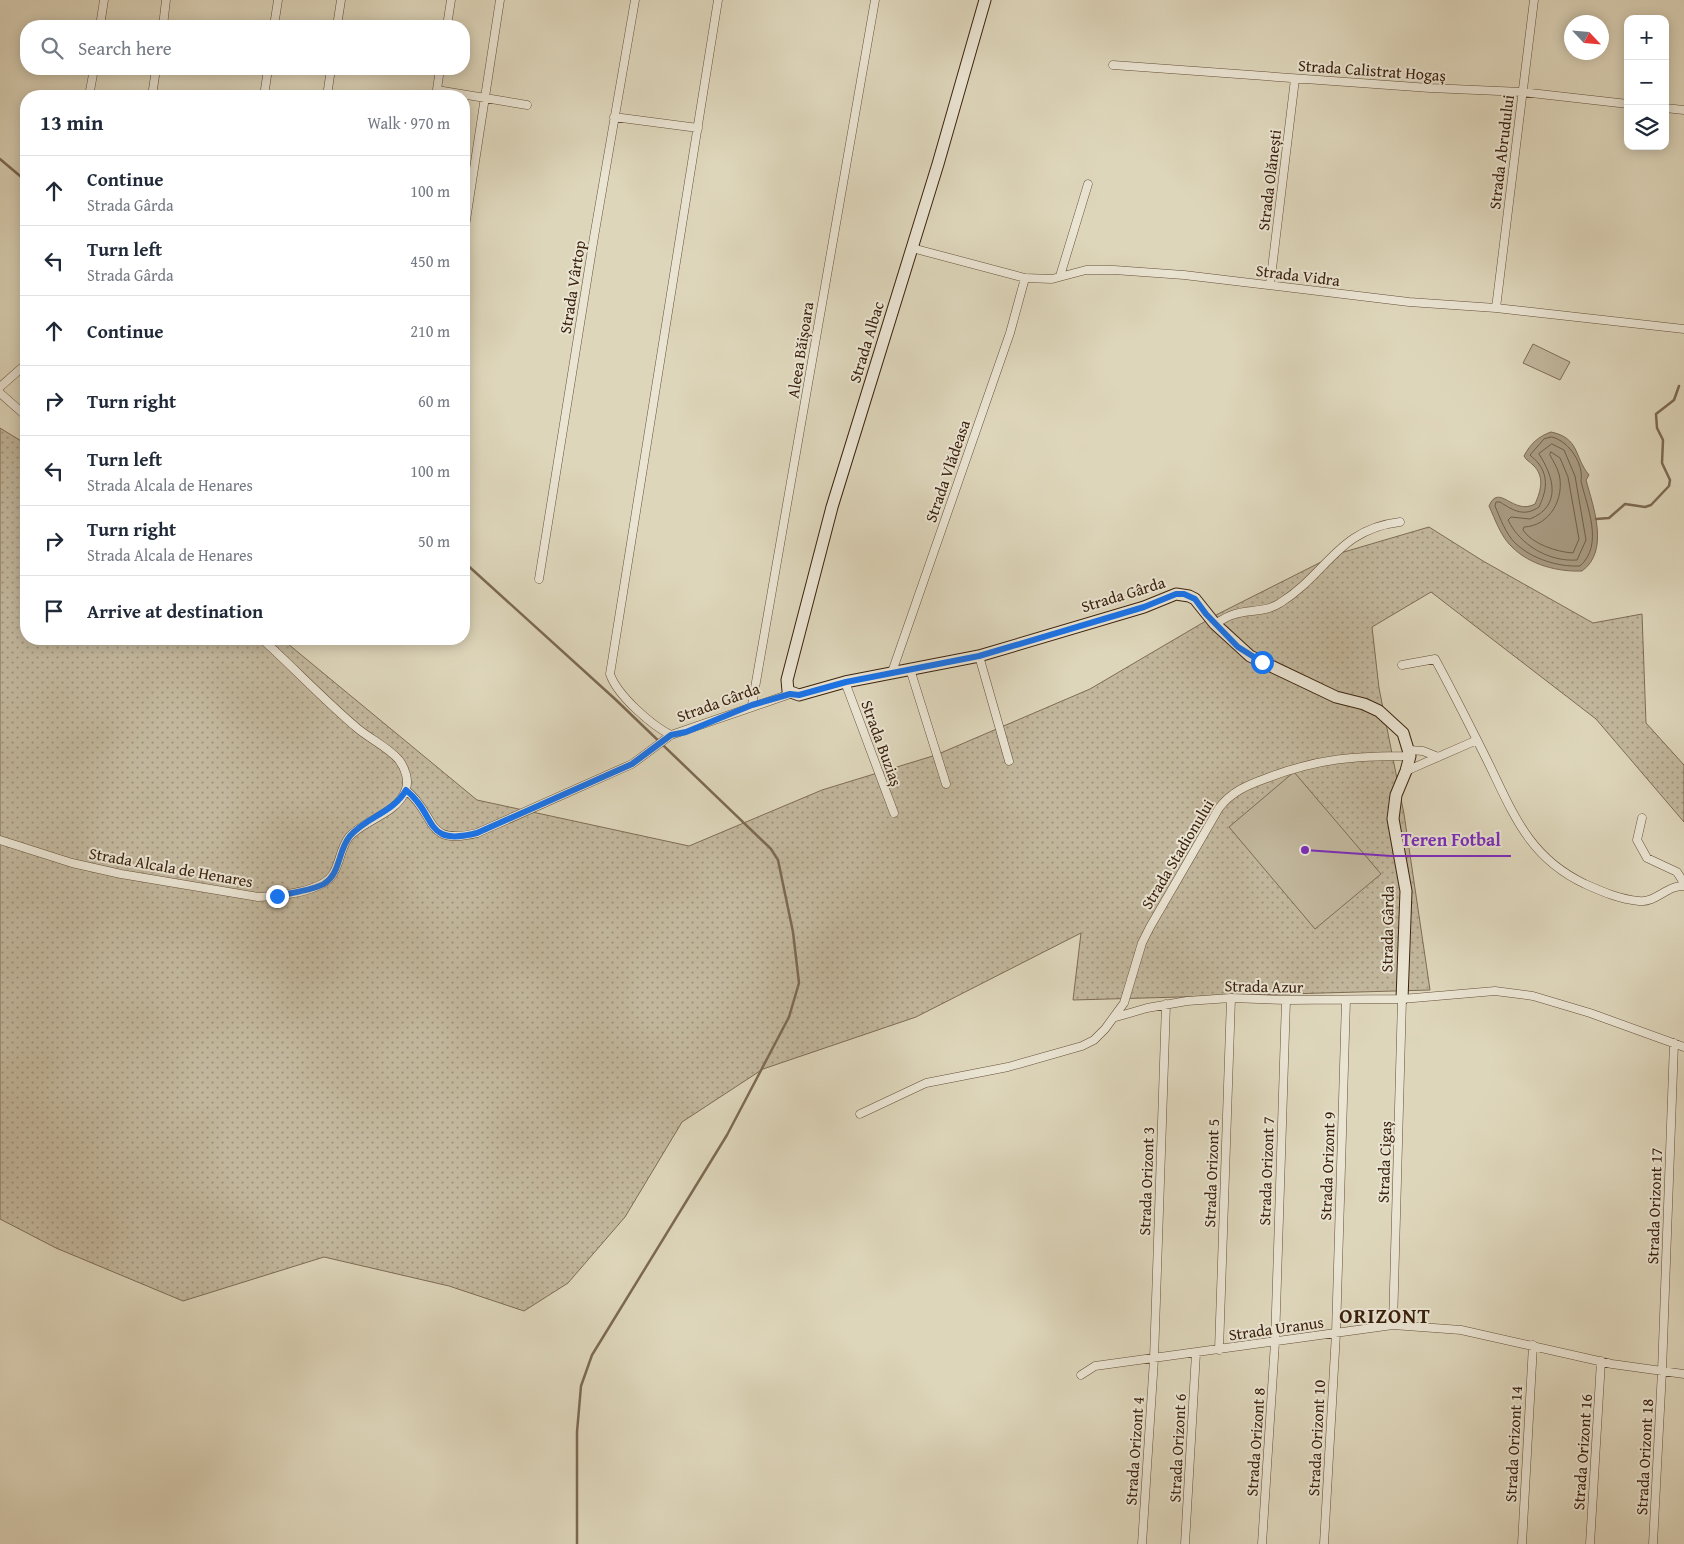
<!DOCTYPE html>
<meta charset="utf-8">
<style>
:root{--surface:#fff;--page:#f6f6f7;--text:#1f2937;--muted:#747a83;--line:#e0e1e3}
body{margin:0;font-family:"Gentium Book Plus",serif;background:var(--page);color:var(--text)}
.controls{position:absolute;right:15px;top:15px;display:grid;overflow:hidden;border-radius:10px;box-shadow:0 2px 12px #0003}
.controls button{width:45px;height:45px;display:grid;place-items:center;padding:0;border:0;border-bottom:1px solid var(--line);background:var(--surface);color:var(--text);font:25px sans-serif}
.compass{position:absolute;left:1564px;top:15px;width:45px;height:45px;border-radius:50%;background:var(--surface);box-shadow:0 2px 12px #0003;rotate:116deg}
.stop{position:absolute;width:15px;height:15px;margin:-11px;border:4px solid #1a73e8;border-radius:50%;background:#fff}
.stop.end{background:#1a73e8;border-color:#fff;box-shadow:0 1px 5px #0008}
.list{margin:0;padding:0;list-style:none}
h2{display:flex;justify-content:space-between;align-items:center;height:65px;margin:0;padding:0 20px;font-size:21px}
h2 small{font-size:16px;font-weight:400;color:var(--muted)}
.list li{display:grid;grid-template-columns:32px 1fr auto;gap:15px;align-items:center;box-sizing:border-box;height:70px;padding:0 20px;border-top:1px solid var(--line)}
.list b{display:block;font-size:19px;white-space:nowrap}
.list p{margin:0;font-size:16px;white-space:nowrap;color:var(--muted)}
.list em{font-size:16px;font-style:normal;color:var(--muted)}
.icon{flex:none;width:28px;height:28px;fill:none;stroke:currentColor;stroke-width:2;stroke-linecap:round;stroke-linejoin:round}
.map{position:relative;flex:none;width:1684px;height:1544px;overflow:hidden}
.search{position:absolute;background:var(--surface);box-shadow:0 2px 12px #0003;left:20px;top:20px;width:450px;height:55px;display:flex;align-items:center;gap:12px;box-sizing:border-box;padding:0 18px;border-radius:20px;color:var(--muted);font-size:19px}
.panel{position:absolute;background:var(--surface);box-shadow:0 2px 12px #0003;left:20px;top:90px;width:450px;height:555px;border-radius:20px}
.map>svg:first-child{display:block}
.grass{fill:url(#grass-dots);stroke:#7e6c55}
.pitch{fill:#c2b79d;stroke:#7e6c55}
.water{fill:#a79980;stroke:#7c6952}
.lines{fill:none;stroke-linecap:round;stroke-linejoin:round}
.shore{stroke:#715e46;stroke-width:1}
.stream{stroke:#7c6952;stroke-width:2.5}
.street-casing{stroke:#644f38;stroke-width:9}
.secondary-casing{stroke:#3b220d;stroke-width:13}
.street{stroke:#eae4d3;stroke-width:8}
.secondary{stroke:#eae4d3;stroke-width:11}
.route{stroke:#1a73e8;stroke-width:6}
.labels{text-anchor:middle;stroke-width:4;stroke-linejoin:round;paint-order:stroke}
.street-label{font-size:16px;fill:#3b220d;stroke:#eae4d3}
.district-label{font-size:21px;font-weight:bold;letter-spacing:1px;fill:#3b220d;stroke:#eae4d3}
.leader{fill:none;stroke:#7b2cbf;stroke-width:2}
.callout-dot{fill:#7b2cbf;stroke:#eae4d3;stroke-width:2}
.callout-label{font-size:18px;text-anchor:middle;font-weight:bold;fill:#7b2cbf;stroke:#eae4d3;stroke-width:4;stroke-linejoin:round;paint-order:stroke}
</style>
<div class="map">
<svg width="1684" height="1544" viewBox="0 0 1684 1544">
<defs>
<pattern id="grass-dots" width="8" height="8" patternUnits="userSpaceOnUse" patternTransform="scale(1.25)"><rect width="8" height="8" fill="#c2b79d"/><path d="M2 2h.1M6 6h.1" fill="none" stroke="#9f947e" stroke-width="1.8" stroke-linecap="round"/></pattern>
</defs>
<rect width="100%" height="100%" fill="#ded6bb"/>
<filter id="stains"><feTurbulence type="fractalNoise" baseFrequency=".004" numOctaves="4"/><feColorMatrix values="0 0 0 0 .2 0 0 0 0 .09 0 0 0 0 .02 0 0 0 .5 -.17"/></filter>
<radialGradient id="worn" r=".72"><stop offset=".6" stop-color="#630" stop-opacity="0"/><stop offset="1" stop-color="#630" stop-opacity=".3"/></radialGradient>
<path class="grass" d="M0,428l26,16v195h256l195,161 212,46 133,-56 114,-35 154,-66 126,-74 121,-61 92,-27 54,34 110,62 49,-9 4,109 38,42v57l-88,-103 -165,-127 -59,35 7,61 25,126 26,176 -357,10 8,-67 -165,84 -153,52 -81,53 -57,95 -57,66 -44,28 -75,-25 -125,-29 -141,44 -127,-53 -56,-29z"/>
<path class="pitch" d="M1533,344l37,18 -10,18 -37,-17z
M1294,772l87,102 -66,55 -86,-102z"/>
<path class="water" d="M1551,432c29,6 23,25 38,43l-3,5c7,26 24,71 -4,91 -24,1 -52,-6 -70,-24 -11,-10 -17,-28 -23,-41 10,-24 24,10 46,-2 6,-13 10,-28 -2,-39 -4,-4 -6,-4 -9,-9 6,-12 15,-20 27,-24z"/>
<g class="lines">
<path class="shore" d="M1552,437c17,4 32,27 29,44 6,26 23,64 -1,85 -22,1 -48,-7 -65,-23 -9,-9 -15,-25 -20,-37l1,-4h4c14,9 24,15 39,5 7,-15 10,-29 0,-43 -3,-4 -6,-6 -9,-9l14,-16z
M1552,444l12,6 11,26 11,64 -9,20c-28,2 -57,-15 -69,-40l3,-3 19,2c32,-13 24,-42 9,-65z
M1551,452l9,6 8,19 11,62 -6,14c-16,-1 -41,-9 -50,-23l1,-3c26,-1 41,-29 35,-53 -2,-7 -6,-13 -9,-19z"/>
<path class="stream" d="M0,159l26,22
M1596,519l13,-1 16,-14 20,3 6,-2 18,-19 1,-6 -8,-17 1,-23 -6,-12 -1,-14 18,-14 5,-14
M464,562l151,137 156,150 7,11 15,72 6,51 -10,34 -62,118 -135,220 -11,31 -4,46v112"/>
<g class="street-casing">
<path id="street" d="M100,26l4,-26
M163,26l3,-26
M274,26l4,-26
M337,26l4,-26
M447,26l4,-26
M1113,65l317,23 92,4 106,12
M437,90l90,15
M89,96l5,-27
M152,96l4,-27
M264,96l4,-27
M327,96l4,-27
M436,96l4,-27
M1665,108l19,2
M614,117l84,11
M464,233l36,-233
M912,248l113,30 27,1 34,-9h28l70,5 225,27 87,6 188,21
M1060,276l28,-92
M1270,285l25,-206
M1496,308l38,-308
M0,387l26,-23
M0,393l26,23
M539,579l55,-342 41,-237
M1215,624c5,-3 11,-7 17,-9 15,-6 33,-2 48,-12 47,-29 58,-74 120,-81
M979,656l30,105
M1402,665l33,-6c18,33 35,67 52,101 26,53 41,97 98,124 18,8 34,15 54,17 17,2 28,-16 45,-15
M910,669l36,115
M892,672l118,-339 15,-55
M845,682l49,131
M752,705l123,-705
M671,735c-20,-10 -54,-40 -61,-61l108,-674
M671,735l119,-41
M1409,750l14,1 15,6
M1406,771l71,-31
M406,790c32,26 17,56 71,43l155,-69 39,-29
M1642,818l-5,22 10,18 30,14 7,11
M0,840l72,23 49,11 137,23c20,-1 67,-5 76,-25 6,-10 7,-25 15,-35 16,-18 49,-23 57,-48 3,-9 -1,-21 -7,-29 -11,-13 -29,-21 -42,-32 -33,-28 -63,-60 -95,-89
M1116,1017l31,-9 40,-7 44,-3 55,2 116,-1 93,-8 38,5 57,17 94,34
M860,1114l66,-31 82,-16 74,-21 12,-6 11,-11 19,-26 18,-60 8,-16 69,-119c13,-17 29,-23 48,-30 52,-20 88,-22 143,-22
M1393,1325l9,-326
M1219,1350l12,-352
M1081,1375l14,-9 298,-41 68,5 151,34 72,10
M1142,1544l12,-185 12,-355
M1185,1544l11,-191
M1262,1544l13,-202 11,-342
M1324,1544l12,-211 10,-333
M1522,1544l11,-199
M1590,1544l11,-183
M1653,1544l9,-173 12,-328"/>
</g>
<g class="secondary-casing">
<path id="secondary" d="M985,0l-47,164 -106,343 -45,173 1,11 11,4 46,-13 134,-26 165,-49 32,-13 13,2 6,3 20,25 35,32 86,41 28,7 15,7 24,22 7,23 -4,15 -10,24 -3,24 13,72 -4,108"/>
</g>
<use href="#street" class="street"/>
<use href="#secondary" class="secondary"/>
</g>
<g class="lines">
<path class="route" d="M277,896c12,-3 39,-6 48,-13 16,-11 13,-33 25,-47 16,-19 43,-23 56,-46 32,26 17,57 71,43l155,-69 39,-29 15,-3 66,-27 38,-11 9,1 47,-13 133,-26 165,-49 32,-13h8l11,5 11,15 32,33 24,15"/>
</g>
<g class="labels">
<g class="street-label">
<text transform="translate(1372 70) rotate(4)" y="6">Strada Calistrat Hogaș</text>
<text transform="translate(1501 152) rotate(-83)" y="6">Strada Abrudului</text>
<text transform="translate(1269 180) rotate(-83)" y="6">Strada Olănești</text>
<text transform="translate(1298 275) rotate(7)" y="6">Strada Vidra</text>
<text transform="translate(572 287) rotate(-81)" y="6">Strada Vârtop</text>
<text transform="translate(866 342) rotate(-73)" y="6">Strada Albac</text>
<text transform="translate(800 350) rotate(-81)" y="6">Aleea Băișoara</text>
<text transform="translate(947 471) rotate(-71)" y="6">Strada Vlădeasa</text>
<text transform="translate(1123 594) rotate(-17)" y="6">Strada Gârda</text>
<text transform="translate(718 702) rotate(-20)" y="6">Strada Gârda</text>
<text transform="translate(882 743) rotate(70)" y="6">Strada Buziaș</text>
<text transform="translate(1177 854) rotate(-59)" y="6">Strada Stadionului</text>
<text transform="translate(171 867) rotate(10)" y="6">Strada Alcala de Henares</text>
<text transform="translate(1387 929) rotate(-89)" y="6">Strada Gârda</text>
<text transform="translate(1264 986) rotate(1)" y="6">Strada Azur</text>
<text transform="translate(1384 1162) rotate(-88)" y="6">Strada Cigaș</text>
<text transform="translate(1327 1166) rotate(-88)" y="6">Strada Orizont 9</text>
<text transform="translate(1266 1171) rotate(-88)" y="6">Strada Orizont 7</text>
<text transform="translate(1211 1173) rotate(-88)" y="6">Strada Orizont 5</text>
<text transform="translate(1146 1181) rotate(-88)" y="6">Strada Orizont 3</text>
<text transform="translate(1654 1206) rotate(-88)" y="6">Strada Orizont 17</text>
<text transform="translate(1276 1328) rotate(-8)" y="6">Strada Uranus</text>
<text transform="translate(1316 1438) rotate(-87)" y="6">Strada Orizont 10</text>
<text transform="translate(1255 1442) rotate(-86)" y="6">Strada Orizont 8</text>
<text transform="translate(1513 1444) rotate(-87)" y="6">Strada Orizont 14</text>
<text transform="translate(1177 1448) rotate(-87)" y="6">Strada Orizont 6</text>
<text transform="translate(1134 1451) rotate(-86)" y="6">Strada Orizont 4</text>
<text transform="translate(1582 1452) rotate(-86)" y="6">Strada Orizont 16</text>
<text transform="translate(1644 1457) rotate(-87)" y="6">Strada Orizont 18</text>
</g>
<g class="district-label">
<text x="1385" y="1323">ORIZONT</text>
</g>
</g>
<path class="leader" d="M1305 850L1391 856H1511"/>
<circle class="callout-dot" cx="1305" cy="850" r="5"/>
<g class="callout-label">
<text x="1451" y="846">Teren Fotbal</text>
</g>
<rect width="100%" height="100%" filter="url(#stains)"/>
<rect width="100%" height="100%" fill="url(#worn)"/>
</svg>
<div class="controls">
<button>+</button>
<button>−</button>
<button><svg class="icon" aria-label="layers" viewBox="0 0 24 24"><path d="M12 4l9 5-9 5-9-5zM3 14l9 5 9-5"/></svg></button>
</div>
<svg class="compass" viewBox="-18 -18 36 36"><path d="M0-13l5 13h-10z" fill="#e53935"/><path d="M0 13l5-13h-10z" fill="#747a83"/></svg>
<div class="stop" style="left:1262px;top:662px"></div>
<div class="stop end" style="left:277px;top:896px"></div>
<div class="search"><svg class="icon" aria-label="search" viewBox="0 0 24 24"><circle cx="10" cy="10" r="6"/><path d="M15 15l6 6"/></svg>Search here</div>
<section class="panel">
<h2>13 min<small>Walk · 970 m</small></h2>
<ul class="list">
<li><svg class="icon" aria-label="ahead" viewBox="0 0 24 24"><path d="M12 20V5M6 11l6-6 6 6"/></svg><div><b>Continue</b><p>Strada Gârda</p></div><em>100 m</em></li>
<li><svg class="icon" aria-label="left" viewBox="0 0 24 24"><path d="M17 20v-9H6M10 6l-5 5 5 5"/></svg><div><b>Turn left</b><p>Strada Gârda</p></div><em>450 m</em></li>
<li><svg class="icon" aria-label="ahead" viewBox="0 0 24 24"><path d="M12 20V5M6 11l6-6 6 6"/></svg><div><b>Continue</b></div><em>210 m</em></li>
<li><svg class="icon" aria-label="right" viewBox="0 0 24 24"><path d="M7 20v-9h11M14 6l5 5-5 5"/></svg><div><b>Turn right</b></div><em>60 m</em></li>
<li><svg class="icon" aria-label="left" viewBox="0 0 24 24"><path d="M17 20v-9H6M10 6l-5 5 5 5"/></svg><div><b>Turn left</b><p>Strada Alcala de Henares</p></div><em>100 m</em></li>
<li><svg class="icon" aria-label="right" viewBox="0 0 24 24"><path d="M7 20v-9h11M14 6l5 5-5 5"/></svg><div><b>Turn right</b><p>Strada Alcala de Henares</p></div><em>50 m</em></li>
<li><svg class="icon" aria-label="arrive" viewBox="0 0 24 24"><path d="M6 21V4h12l-3 4 3 4H6"/></svg><div><b>Arrive at destination</b></div></li>
</ul>
</section>
</div>
